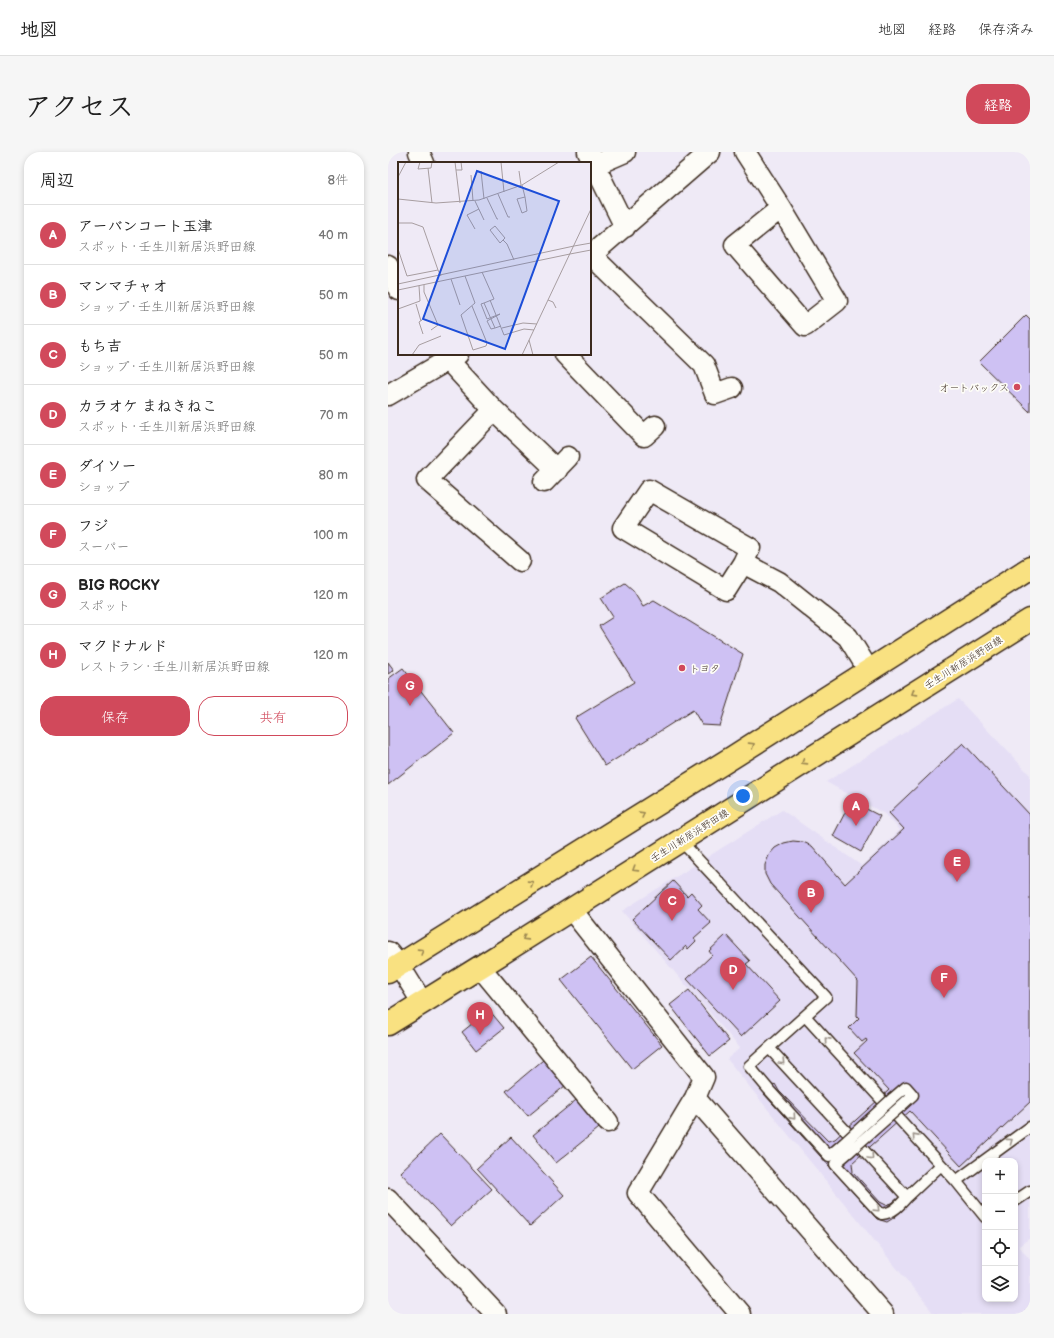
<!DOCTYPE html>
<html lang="ja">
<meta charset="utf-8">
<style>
:root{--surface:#fff;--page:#f6f6f6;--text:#222;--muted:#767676;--line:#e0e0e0;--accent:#d1495b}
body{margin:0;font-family:"Balsamiq Sans","Klee One",sans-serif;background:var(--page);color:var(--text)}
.controls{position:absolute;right:12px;bottom:12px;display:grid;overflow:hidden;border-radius:8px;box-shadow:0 2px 6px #0003}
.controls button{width:36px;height:36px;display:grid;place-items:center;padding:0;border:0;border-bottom:1px solid var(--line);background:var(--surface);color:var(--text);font:20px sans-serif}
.you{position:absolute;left:355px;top:644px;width:14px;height:14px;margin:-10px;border:3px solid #fff;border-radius:50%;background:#1a73e8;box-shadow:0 0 0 6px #1a73e833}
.badge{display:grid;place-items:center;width:26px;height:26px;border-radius:50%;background:var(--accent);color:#fff;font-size:13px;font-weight:700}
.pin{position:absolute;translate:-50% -33px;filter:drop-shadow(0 1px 2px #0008)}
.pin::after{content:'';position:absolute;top:21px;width:14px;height:12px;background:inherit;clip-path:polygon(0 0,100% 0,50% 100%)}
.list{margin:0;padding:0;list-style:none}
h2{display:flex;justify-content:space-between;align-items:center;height:52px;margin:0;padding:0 16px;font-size:17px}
h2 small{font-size:13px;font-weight:400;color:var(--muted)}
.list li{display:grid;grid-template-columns:26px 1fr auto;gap:12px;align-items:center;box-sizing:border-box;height:60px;padding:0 16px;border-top:1px solid var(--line)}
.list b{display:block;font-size:15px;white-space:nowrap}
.list p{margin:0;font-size:13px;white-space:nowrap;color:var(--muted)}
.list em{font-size:13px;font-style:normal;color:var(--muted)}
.actions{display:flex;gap:8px;padding:12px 16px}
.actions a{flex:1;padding:9px 0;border:1px solid var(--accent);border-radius:16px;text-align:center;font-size:14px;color:var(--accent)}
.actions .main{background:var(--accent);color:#fff}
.icon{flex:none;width:22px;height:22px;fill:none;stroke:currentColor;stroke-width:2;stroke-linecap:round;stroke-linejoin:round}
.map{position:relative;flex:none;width:642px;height:1162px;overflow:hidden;border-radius:16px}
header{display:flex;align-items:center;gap:24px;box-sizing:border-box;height:56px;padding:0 20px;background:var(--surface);border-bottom:1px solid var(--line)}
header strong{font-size:19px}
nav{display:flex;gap:22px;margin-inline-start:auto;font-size:14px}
.intro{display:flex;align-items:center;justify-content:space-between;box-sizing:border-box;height:96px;padding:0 24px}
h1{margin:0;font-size:28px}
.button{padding:10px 18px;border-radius:16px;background:var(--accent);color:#fff;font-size:14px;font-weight:700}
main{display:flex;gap:24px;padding:0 24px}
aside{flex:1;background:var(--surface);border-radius:16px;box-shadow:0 2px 6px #0003}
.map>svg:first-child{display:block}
.built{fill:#e5def5;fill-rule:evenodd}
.building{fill:#cec1f3;stroke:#3b2a1e}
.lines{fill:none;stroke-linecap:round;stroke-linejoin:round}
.lane-casing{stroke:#3b2a1e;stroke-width:13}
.street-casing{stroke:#3b2a1e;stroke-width:23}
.primary-casing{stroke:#3b2a1e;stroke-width:25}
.path{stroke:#3b2a1e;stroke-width:2.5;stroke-dasharray:1 3;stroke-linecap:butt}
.lane{stroke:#fdfcf7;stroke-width:10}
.street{stroke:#fdfcf7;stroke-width:20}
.primary{stroke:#f9e181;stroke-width:22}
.lane-bridge-casing{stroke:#3b2a1e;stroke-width:13;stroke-linecap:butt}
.lane-bridge{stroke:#fdfcf7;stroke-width:10}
.oneway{stroke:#9a8650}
.oneway2{stroke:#9c938a}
.poi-dot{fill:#d1495b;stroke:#fdfcf7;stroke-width:1.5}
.labels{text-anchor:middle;stroke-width:3.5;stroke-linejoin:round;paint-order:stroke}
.poi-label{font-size:10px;fill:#3b2a1e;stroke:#fdfcf7;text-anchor:end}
.street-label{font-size:10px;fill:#3b2a1e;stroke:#fdfcf7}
.inset-road{fill:none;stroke:#a79da0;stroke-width:1}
.view{fill:#1d4ed8;fill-opacity:0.15;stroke:#1d4ed8;stroke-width:2}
.inset-edge{fill:none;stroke:#3b2a1e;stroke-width:2}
</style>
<header>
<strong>地図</strong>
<nav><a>地図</a><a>経路</a><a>保存済み</a></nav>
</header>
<div class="intro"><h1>アクセス</h1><a class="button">経路</a></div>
<main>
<aside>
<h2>周辺<small>8件</small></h2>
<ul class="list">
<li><span class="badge">A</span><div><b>アーバンコート玉津</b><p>スポット · 壬生川新居浜野田線</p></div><em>40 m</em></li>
<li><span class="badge">B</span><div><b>マンマチャオ</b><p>ショップ · 壬生川新居浜野田線</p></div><em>50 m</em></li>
<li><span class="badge">C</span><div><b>もち吉</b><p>ショップ · 壬生川新居浜野田線</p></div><em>50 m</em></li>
<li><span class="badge">D</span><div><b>カラオケ まねきねこ</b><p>スポット · 壬生川新居浜野田線</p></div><em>70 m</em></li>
<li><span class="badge">E</span><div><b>ダイソー</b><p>ショップ</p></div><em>80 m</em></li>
<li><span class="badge">F</span><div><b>フジ</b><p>スーパー</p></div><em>100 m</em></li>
<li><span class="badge">G</span><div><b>BIG ROCKY</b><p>スポット</p></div><em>120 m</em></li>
<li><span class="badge">H</span><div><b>マクドナルド</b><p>レストラン · 壬生川新居浜野田線</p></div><em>120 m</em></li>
</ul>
<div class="actions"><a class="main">保存</a><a>共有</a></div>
</aside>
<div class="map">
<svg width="642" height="1162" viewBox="0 0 642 1162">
<rect width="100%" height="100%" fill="#efeaf6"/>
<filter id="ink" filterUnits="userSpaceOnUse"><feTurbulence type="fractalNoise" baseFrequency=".025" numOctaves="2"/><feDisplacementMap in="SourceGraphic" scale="8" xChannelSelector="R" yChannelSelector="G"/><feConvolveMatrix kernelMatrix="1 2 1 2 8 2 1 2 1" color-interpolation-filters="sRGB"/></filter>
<g filter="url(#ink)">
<path class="built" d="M570,547l72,76v463l-11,8 11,14v45l-10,9h-86l-207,-255 13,-11 -118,-137 160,-101 80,56 38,-36 -15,-16 -59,-32zM597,1009h30v138h-30z"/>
<path class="building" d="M638,163l4,4v93l-51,-50z
M237,431l8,7 10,16 11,-6 89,54 -23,72 -18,-1 -9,-15 -88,56 -30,-48 59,-36 -35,-56 14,-9 -12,-19z
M0,510l6,8 -6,4z
M15,516l51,65 -66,52v-106z
M575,591l67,72v287l-69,64 -51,-55 -58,52 1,9 27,30 6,3 6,-2 6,-5 8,9 -11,10 -8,5 -10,-3 -113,-125 11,-10 4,7 49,50 7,-2 54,-49 -35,-37 13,-12 -1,-2 -4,3 -13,-14 10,-10 -2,-2 1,-35 -88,-97 -5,-10v-9l4,-10 6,-7 9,-5 9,-2 10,1 9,4 33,38 59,-55 -15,-16z
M463,649l29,15 -19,36 -28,-16z
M285,729l14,15 4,-4 11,13 -4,4 13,14 -17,15 2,3 -8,8 -2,-3 -15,14 -39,-41z
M338,783l24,26 -4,3 34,37 -39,36 -54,-58 25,-24 -3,-4z
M203,805l71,88 -30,24 -71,-89z
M301,838l40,51 -19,15 -40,-51z
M101,858l15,18 -28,22 -14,-18z
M161,903l22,26 -43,35 -22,-25z
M193,944l23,28 -48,39 -23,-28z
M52,982l52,55 -41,37 -51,-54z
M123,985l53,58 -34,31 -53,-58z"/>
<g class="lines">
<g class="lane-casing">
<path id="lane" d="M292,688l146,157 -57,51 138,149 34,-32
M417,864l151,165 29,36
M381,896l-20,18 20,24 60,66 14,-12
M504,947l14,-12 7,8 -12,11
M462,999l-15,13 44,48 3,2c11,-1 18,-9 25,-17
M568,1029l74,-54
M627,1049l15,-10"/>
</g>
<g class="street-casing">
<path id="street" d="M31,0l5,11
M200,0l37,75
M357,0l36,56 56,93 -32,25 -70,-81 46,-37
M207,13l30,-13
M203,103l113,110 11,29 17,-6
M202,104l120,-104
M0,114l11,24
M177,202l79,82 11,-10
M60,208l46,50 63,60
M0,243l70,-41
M106,258l-67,70 93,81
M156,330l24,-25
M355,411l7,-15 -101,-58 -26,38 103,62 17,-27 36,19 69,55 21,34
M183,757l133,168 -9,21 -57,95 102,121
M0,800l11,13 23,37
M92,815l128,155
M307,946l188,216
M0,1047l108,115"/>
</g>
<g class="primary-casing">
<path id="primary" d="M0,820l345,-215 297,-189
M0,872l92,-57 550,-347"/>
</g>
<path class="path" d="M635,1162l7,-6"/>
<use href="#lane" class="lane"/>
<use href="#street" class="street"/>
<use href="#primary" class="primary"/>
<g class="lane-bridge-casing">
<path id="lane-bridge" d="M455,992l49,-45
M462,999l51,-45"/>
</g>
<use href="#lane-bridge" class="lane-bridge"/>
</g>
<defs><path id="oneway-chevron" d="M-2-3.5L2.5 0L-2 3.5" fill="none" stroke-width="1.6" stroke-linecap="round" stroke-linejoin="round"/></defs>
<g class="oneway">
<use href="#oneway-chevron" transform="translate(526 541) rotate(148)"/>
<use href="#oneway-chevron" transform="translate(364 593) rotate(-32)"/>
<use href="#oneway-chevron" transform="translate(416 610) rotate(148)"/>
<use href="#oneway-chevron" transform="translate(254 662) rotate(-32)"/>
<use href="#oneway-chevron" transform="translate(247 717) rotate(148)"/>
<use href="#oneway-chevron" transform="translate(143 731) rotate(-32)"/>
<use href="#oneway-chevron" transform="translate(137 786) rotate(148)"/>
<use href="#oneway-chevron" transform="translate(33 799) rotate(-32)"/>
</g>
<g class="oneway2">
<use href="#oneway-chevron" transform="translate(439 888) rotate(-132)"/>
<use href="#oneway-chevron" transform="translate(394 910) rotate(47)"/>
<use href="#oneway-chevron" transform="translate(405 965) rotate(48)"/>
<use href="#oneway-chevron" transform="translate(527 984) rotate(-132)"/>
<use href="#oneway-chevron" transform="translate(622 989) rotate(-36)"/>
<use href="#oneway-chevron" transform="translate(483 1005) rotate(47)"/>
<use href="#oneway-chevron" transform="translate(489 1057) rotate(44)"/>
</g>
</g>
<g class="poi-dot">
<circle cx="629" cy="235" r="4"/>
<circle cx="294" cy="516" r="4"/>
</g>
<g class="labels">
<g class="poi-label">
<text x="621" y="239">オートバックス</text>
<text x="302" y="520" text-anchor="start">トヨタ</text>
</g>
<g class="street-label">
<text transform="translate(575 510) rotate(-32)" y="4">壬生川新居浜野田線</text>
<text transform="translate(301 683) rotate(-32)" y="4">壬生川新居浜野田線</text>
</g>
</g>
<g transform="translate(10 10)">
<rect width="193" height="193" fill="#efeaf6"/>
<path class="inset-road" d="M22,0l-2,7 13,-1 1,-6M57,0l5,41M103,0l3,30M30,6l4,35M58,8h6l-1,-8M83,9l3,28M121,9l2,14M73,13l2,26M0,15l8,-15M124,23l3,12 2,14 -5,2 -5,-14 8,-2M100,32l10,23h2M89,36l10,21h1M0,37l38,4 43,-3 43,-15 37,-23M77,39l9,19M0,61h14l11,4 15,43M77,67l-8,-14 12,-6M105,78l2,-2 -10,-12 -5,4 10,13 3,-3 4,4 7,16M176,84l17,-3M0,87l9,27 31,-6 3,6M172,92l21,-4M84,110l12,27 -10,4 11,25 6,-2M67,114l10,27 -14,12 12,35 13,-4 1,-3 -15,-37M53,117l9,26M0,122l176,-38M26,123v7l14,33 -7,5M0,128l172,-36M92,138l14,35 20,-6 10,1M150,138l5,2 3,6M86,141l-3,1 6,15 13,-5 -13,7 4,8 4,-1M18,142l5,17M0,147l22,-8 -1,-15M24,158l-3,2 4,12M104,166l21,-5 14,1M131,178l4,15M14,193l7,-10 22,-9M124,193l69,-146"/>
<path class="view" d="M79,9l82,30 -54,148 -82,-30z"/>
<rect width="193" height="193" class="inset-edge"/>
</g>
</svg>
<div class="controls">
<button>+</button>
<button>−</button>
<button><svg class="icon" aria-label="locate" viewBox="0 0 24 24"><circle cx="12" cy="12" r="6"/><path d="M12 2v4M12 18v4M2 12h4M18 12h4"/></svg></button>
<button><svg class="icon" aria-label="layers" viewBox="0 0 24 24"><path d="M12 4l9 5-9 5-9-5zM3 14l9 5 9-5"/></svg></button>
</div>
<div class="you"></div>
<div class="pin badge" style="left:468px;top:674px">A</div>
<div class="pin badge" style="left:423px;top:761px">B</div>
<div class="pin badge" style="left:284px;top:769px">C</div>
<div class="pin badge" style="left:345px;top:838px">D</div>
<div class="pin badge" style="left:569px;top:730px">E</div>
<div class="pin badge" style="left:556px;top:846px">F</div>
<div class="pin badge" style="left:22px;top:554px">G</div>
<div class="pin badge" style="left:92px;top:883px">H</div>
</div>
</main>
